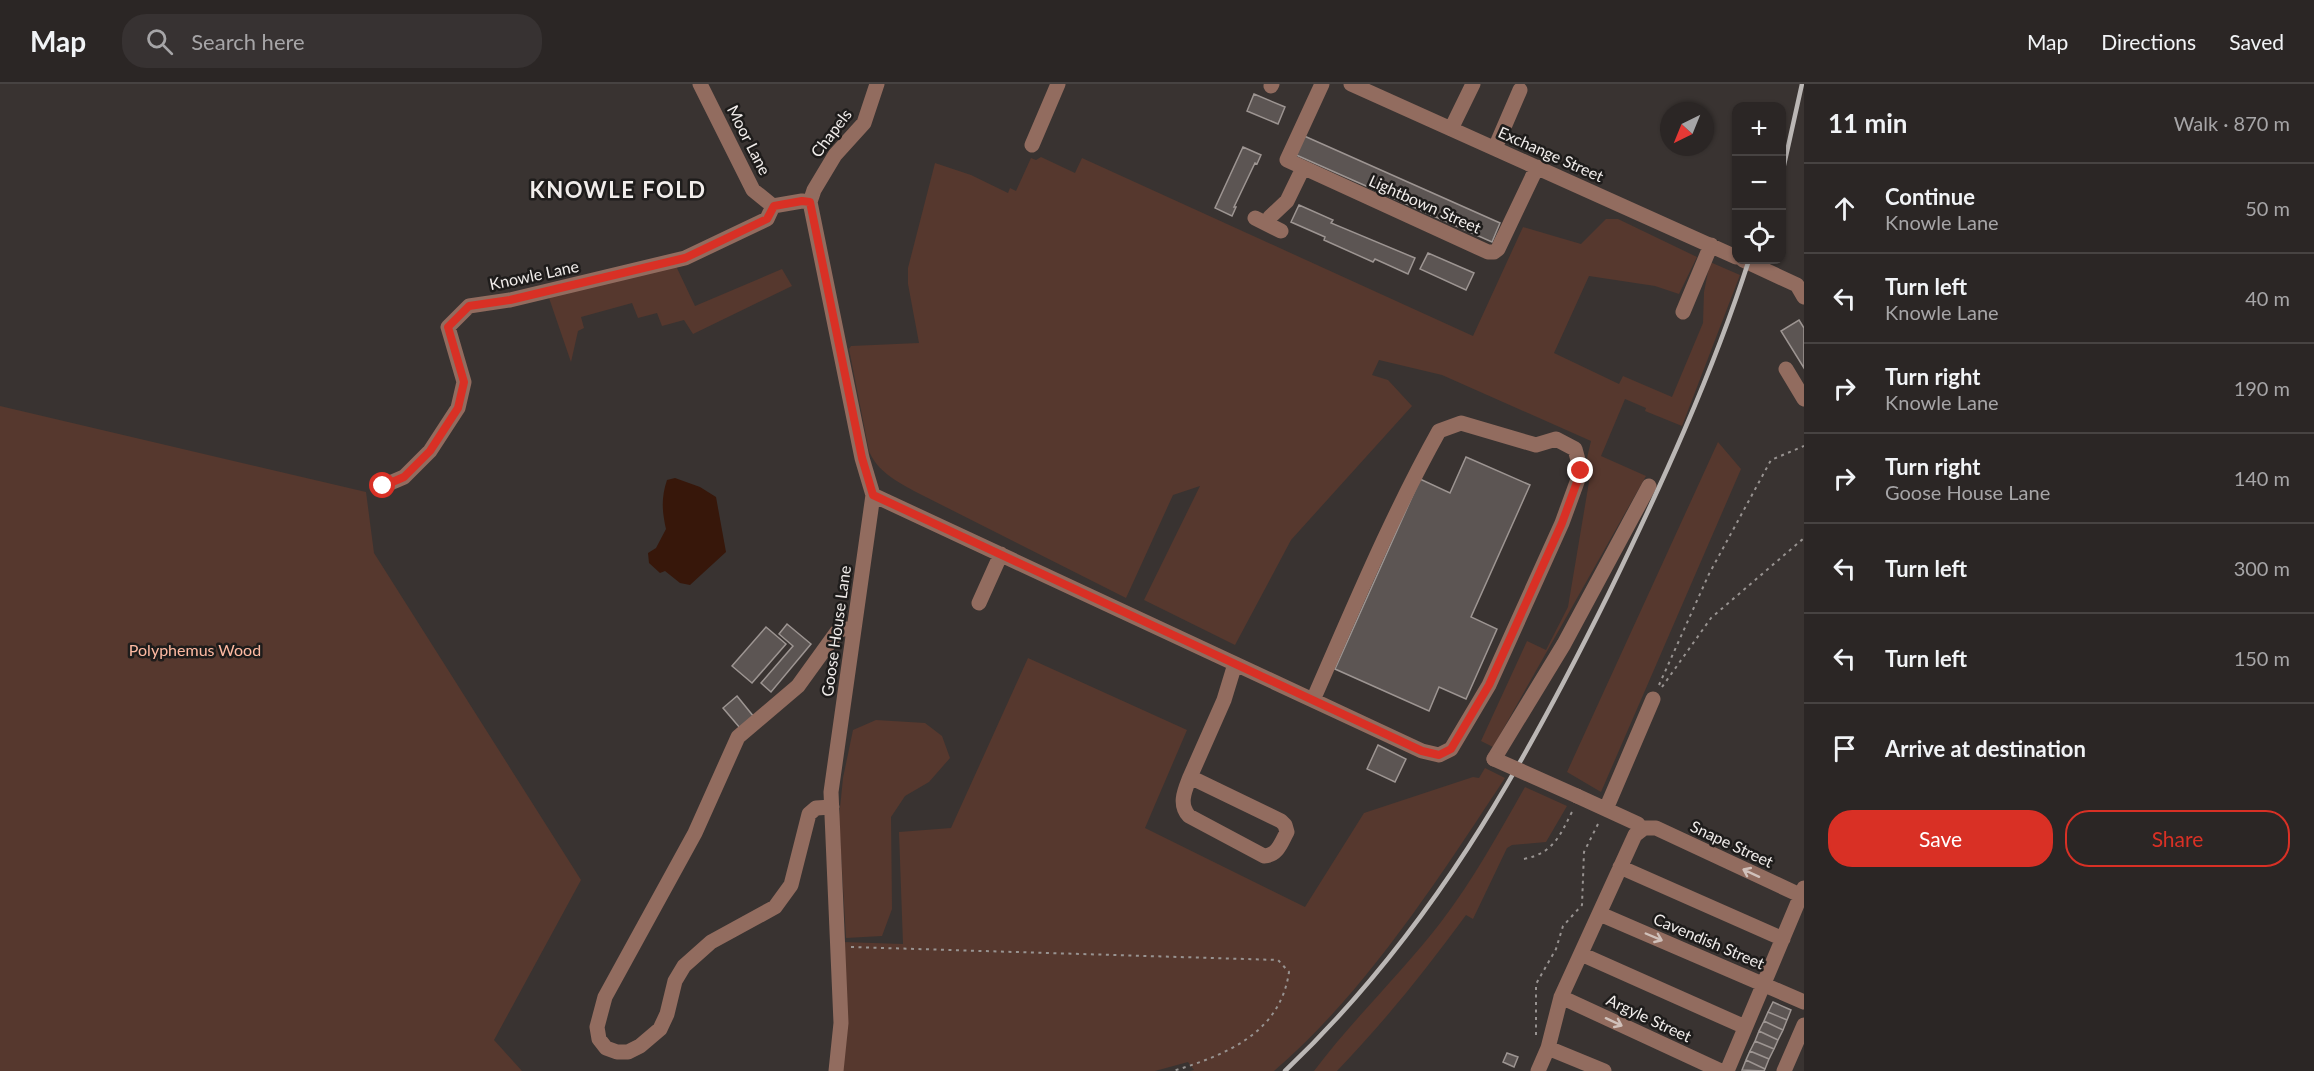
<!DOCTYPE html>
<meta charset="utf-8">
<style>
:root{--surface:#2b2625;--page:#373232;--text:#f1f3f6;--muted:#a6a5a7;--line:#474342;--accent:#d93025}
body{margin:0;font-family:Lato,sans-serif;background:var(--page);color:var(--text)}
.controls{position:absolute;right:18px;top:18px;display:grid;overflow:hidden;border-radius:12px;box-shadow:0 2px 4px #0004}
.controls button{width:54px;height:54px;display:grid;place-items:center;padding:0;border:0;border-bottom:2px solid var(--line);background:var(--surface);color:var(--text);font:30px sans-serif}
.compass{position:absolute;left:1660px;top:18px;width:54px;height:54px;border-radius:50%;background:var(--surface);box-shadow:0 2px 4px #0004;rotate:223deg}
.stop{position:absolute;width:18px;height:18px;margin:-14px;border:4px solid #d93025;border-radius:50%;background:#fff}
.stop.end{background:#d93025;border-color:#fff;box-shadow:0 2px 6px #0008}
.list{margin:0;padding:0;list-style:none}
h2{display:flex;justify-content:space-between;align-items:center;height:78px;margin:0;padding:0 24px;font-size:26px}
h2 small{font-size:20px;font-weight:400;color:var(--muted)}
.list li{display:grid;grid-template-columns:39px 1fr auto;gap:18px;align-items:center;box-sizing:border-box;height:90px;padding:0 24px;border-top:2px solid var(--line)}
.list b{display:block;font-size:22px;white-space:nowrap}
.list p{margin:0;font-size:20px;white-space:nowrap;color:var(--muted)}
.list em{font-size:20px;font-style:normal;color:var(--muted)}
.actions{display:flex;gap:12px;padding:18px 24px}
.actions a{flex:1;padding:14px 0;border:2px solid var(--accent);border-radius:24px;text-align:center;font-size:21px;color:var(--accent)}
.actions .main{background:var(--accent);color:#fff}
.icon{flex:none;width:33px;height:33px;fill:none;stroke:currentColor;stroke-width:2;stroke-linecap:round;stroke-linejoin:round}
.map{position:relative;flex:none;width:1804px;height:987px;overflow:hidden}
header{display:flex;align-items:center;gap:36px;box-sizing:border-box;height:84px;padding:0 30px;background:var(--surface);border-bottom:2px solid var(--line)}
header strong{font-size:28px}
nav{display:flex;gap:33px;margin-inline-start:auto;font-size:21px}
.search{width:420px;height:54px;background:var(--page);display:flex;align-items:center;gap:15px;box-sizing:border-box;padding:0 21px;border-radius:24px;color:var(--muted);font-size:22px}
main{display:flex}
aside{flex:1;background:var(--surface)}
.map>svg:first-child{display:block}
.green{fill:#56382e}
.water{fill:#37170a}
.building{fill:#5c5553;stroke:#9d9592;stroke-width:1.5}
.lines{fill:none;stroke-linecap:round;stroke-linejoin:round}
.path{stroke:#989391;stroke-width:2;stroke-dasharray:3 4.5;stroke-linecap:butt}
.minor{stroke:#926c5f;stroke-width:15}
.rail{stroke:#bbb7b5;stroke-width:4.5}
.minor-bridge{stroke:#926c5f;stroke-width:15}
.oneway{stroke:#d0c0ba}
.route{stroke:#d93025;stroke-width:8}
.labels{text-anchor:middle;stroke-width:5;stroke-linejoin:round;paint-order:stroke}
.street-label{font-size:16px;fill:#f1edeb;stroke:#1e1c1b}
.park-label{font-size:16px;fill:#febaa2;stroke:#1e1c1b}
.district-label{font-size:22px;font-weight:bold;letter-spacing:1.5px;fill:#f1edeb;stroke:#1e1c1b}
</style>
<header>
<strong>Map</strong>
<div class="search"><svg class="icon" aria-label="search" viewBox="0 0 24 24"><circle cx="10" cy="10" r="6"/><path d="M15 15l6 6"/></svg>Search here</div>
<nav><a>Map</a><a>Directions</a><a>Saved</a></nav>
</header>
<main>
<div class="map">
<svg width="1804" height="987" viewBox="0 0 1804 987">
<rect width="100%" height="100%" fill="#393331"/>
<path class="green" d="M1041,73l34,16 7,-15 391,178 50,-109 58,17 25,-25h12l79,38 -18,37 -24,-8 -66,-10 -35,77 65,31 4,-8 49,21 31,-74 1,-31 6,-30 30,13 -58,151 -37,-15 1,-3 -21,-9 -24,57 45,20 -153,271 -12,-6 46,-100 19,9 22,-43 23,-137 -4,-12 4,-17 -149,-66 -63,-15 -7,15 16,5 24,26 -121,134 -56,105 -91,-45 56,-114 -27,9 -47,103 -212,-107c-18,-10 -37,-20 -45,-40l-20,-102 2,-3 68,-3 -11,-59v-16l27,-105 36,12 37,18 2,-5 6,3 15,-33 5,2z
M676,182l19,40 87,-37 10,17 -99,48 -9,-14 -22,6 -5,-13 -19,5 -6,-15 -51,14 3,11 -6,3 -7,31 -23,-67z
M0,322l366,86 8,61 207,327 -87,160 28,31h-522z
M1718,358l23,27 -140,323 -34,-20z
M1028,574l159,72 -42,98 160,79 59,-94 109,-36 6,1 6,-10 20,10c-66,100 -139,214 -231,293h-84l4,-1 -6,-8 -33,9h-313l1,-129 60,2 -4,-112 52,-4z
M876,636l49,3 17,13 8,22 -21,24 -24,14 -14,21 1,92 -10,27 -36,2 -7,-120 4,-40 10,-48z
M1525,703l42,19 -21,36 -34,3 -5,3 -34,71 -7,-4c-41,56 -81,106 -129,156h-23c39,-52 87,-97 127,-149 32,-42 58,-89 84,-135z"/>
<path class="water" d="M675,394l25,9 16,10 10,55 -36,33 -10,-2 -15,-12 -5,2 -11,-10 -1,-10 8,-5 10,-19c-4,-18 -5,-31 1,-49z"/>
<path class="building" d="M1254,10l31,13 -7,17 -31,-13z
M1302,51l198,88 -8,19 -198,-88z
M1243,63l18,8 -4,9 -2,-1 -21,44h2l-4,9 -17,-8z
M1299,121l34,15 -2,3 84,35 -7,16 -33,-15 -2,3 -49,-22 1,-3 -34,-15z
M1428,169l46,20 -8,17 -46,-21z
M1799,236l5,8v40l-23,-37z
M1466,373l64,28 -59,132 26,12 -31,70 -27,-12 -10,24 -94,-42 85,-190 30,14z
M787,540l24,20 -40,48 -10,-9 32,-37 -14,-12z
M766,543l20,17 -34,39 -20,-17z
M737,612l17,21 -14,11 -17,-20z
M1378,661l28,14 -11,23 -28,-13z
M1773,918l18,8 -4,10 -19,-8z
M1768,928l19,8 -4,10 -19,-9z
M1764,937l19,9 -5,10 -19,-9z
M1759,947l19,9 -4,9 -19,-8z
M1755,957l19,8 -5,10 -19,-8z
M1750,967l19,8 -4,10 -19,-9z
M1507,969l11,4 -4,10 -11,-5z
M1746,976l19,9 -1,2 -22,-1z"/>
<g class="lines">
<path class="path" d="M1659,601l50,-111 62,-114 33,-14
M1662,603l49,-69 93,-80
M1524,775c30,-6 36,-24 49,-49
M851,863l427,13 11,12c-9,62 -64,83 -116,99
M1536,951v-51l20,-35 7,-23 19,-21 2,-53 15,-30"/>
<path class="minor" d="M700,0l53,106 20,16
M1322,0l-35,76 201,92h6l4,-3 39,-82
M1351,0l385,173
M1271,2l1,-2
M1451,45l22,-45
M1032,61l26,-61
M1495,64l25,-58
M1255,134l26,13
M1268,140l2,-7 17,-16 16,-33
M1743,176l54,25 7,12
M1683,228l28,-67
M1786,285l18,30
M383,402l21,-9 26,-26 28,-43 6,-26 -16,-55 21,-21 41,-6 175,-42 82,-39 6,-13 29,-5 8,1
M873,411c184,84 366,171 549,256l17,4 12,-6 38,-64 73,-162 19,-52 -6,-22 -19,-10 -20,6 -75,-22 -22,8c-48,86 -86,178 -126,269
M979,519l22,-49
M1494,675l70,-115 85,-158
M1190,693l91,44 4,4 2,7c-6,11 -9,23 -23,24l-75,-40c-11,-12 -4,-26 1,-39l34,-77 11,-36
M1577,712l61,28 3,5
M832,723l-16,1 -7,6 -18,71 -16,22 -64,35 -27,24 -9,15 -8,33 -7,15 -20,17 -12,6h-11l-11,-4 -7,-9 -2,-12 8,-30 90,-164 43,-96 60,-51 39,-54 5,-3h12
M1606,725l47,-110
M1620,783l163,72
M1600,830l204,88
M1581,870l164,73
M1561,913l160,74
M1548,964l56,23
M836,987l5,-48 -10,-231 42,-297 -11,-37 -52,-256 4,-12 21,-35 29,-32 13,-39
M1538,987l10,-23 13,-51 74,-162 9,-7h12l148,69
M1727,987l77,-183
M1784,987l20,-46"/>
<path class="rail" d="M1782,90l20,-90
M1285,987c145,-138 235,-298 323,-476 53,-109 104,-220 141,-335"/>
<path class="minor-bridge" d="M1494,675l83,37"/>
</g>
<defs><path id="oneway-shaft" d="M-6 0H5M1.5-3L5.5 0L1.5 3" fill="none" stroke-width="1.6" stroke-linecap="round" stroke-linejoin="round" transform="scale(1.5)"/></defs>
<g class="oneway">
<use href="#oneway-shaft" transform="translate(1751 789) rotate(-155)"/>
<use href="#oneway-shaft" transform="translate(1654 853) rotate(23)"/>
<use href="#oneway-shaft" transform="translate(1614 938) rotate(25)"/>
</g>
<g class="lines">
<path class="route" d="M383,402l21,-9 26,-26 28,-43 6,-26 -16,-55 21,-21 41,-6 175,-42 82,-39 7,-13 28,-5 8,1 52,256 11,37 549,256 17,4 12,-6 38,-64 73,-162 19,-52"/>
</g>
<g class="labels">
<g class="street-label">
<text transform="translate(831 49) rotate(-53)" y="6">Chapels</text>
<text transform="translate(749 56) rotate(63)" y="6">Moor Lane</text>
<text transform="translate(1551 70) rotate(24)" y="6">Exchange Street</text>
<text transform="translate(1425 120) rotate(24)" y="6">Lightbown Street</text>
<text transform="translate(534 191) rotate(-12)" y="6">Knowle Lane</text>
<text transform="translate(836 547) rotate(-82)" y="6">Goose House Lane</text>
<text transform="translate(1732 760) rotate(25)" y="6">Snape Street</text>
<text transform="translate(1709 857) rotate(23)" y="6">Cavendish Street</text>
<text transform="translate(1649 934) rotate(25)" y="6">Argyle Street</text>
</g>
<g class="park-label">
<text x="195" y="572">Polyphemus Wood</text>
</g>
<g class="district-label">
<text x="618" y="114">KNOWLE FOLD</text>
</g>
</g>
</svg>
<div class="controls">
<button>+</button>
<button>−</button>
<button><svg class="icon" aria-label="locate" viewBox="0 0 24 24"><circle cx="12" cy="12" r="6"/><path d="M12 2v4M12 18v4M2 12h4M18 12h4"/></svg></button>
</div>
<svg class="compass" viewBox="-18 -18 36 36"><path d="M0-13l5 13h-10z" fill="#e53935"/><path d="M0 13l5-13h-10z" fill="#a6a5a7"/></svg>
<div class="stop" style="left:383px;top:402px"></div>
<div class="stop end" style="left:1581px;top:387px"></div>
</div>
<aside>
<h2>11 min<small>Walk · 870 m</small></h2>
<ul class="list">
<li><svg class="icon" aria-label="ahead" viewBox="0 0 24 24"><path d="M12 20V5M6 11l6-6 6 6"/></svg><div><b>Continue</b><p>Knowle Lane</p></div><em>50 m</em></li>
<li><svg class="icon" aria-label="left" viewBox="0 0 24 24"><path d="M17 20v-9H6M10 6l-5 5 5 5"/></svg><div><b>Turn left</b><p>Knowle Lane</p></div><em>40 m</em></li>
<li><svg class="icon" aria-label="right" viewBox="0 0 24 24"><path d="M7 20v-9h11M14 6l5 5-5 5"/></svg><div><b>Turn right</b><p>Knowle Lane</p></div><em>190 m</em></li>
<li><svg class="icon" aria-label="right" viewBox="0 0 24 24"><path d="M7 20v-9h11M14 6l5 5-5 5"/></svg><div><b>Turn right</b><p>Goose House Lane</p></div><em>140 m</em></li>
<li><svg class="icon" aria-label="left" viewBox="0 0 24 24"><path d="M17 20v-9H6M10 6l-5 5 5 5"/></svg><div><b>Turn left</b></div><em>300 m</em></li>
<li><svg class="icon" aria-label="left" viewBox="0 0 24 24"><path d="M17 20v-9H6M10 6l-5 5 5 5"/></svg><div><b>Turn left</b></div><em>150 m</em></li>
<li><svg class="icon" aria-label="arrive" viewBox="0 0 24 24"><path d="M6 21V4h12l-3 4 3 4H6"/></svg><div><b>Arrive at destination</b></div></li>
</ul>
<div class="actions"><a class="main">Save</a><a>Share</a></div>
</aside>
</main>
